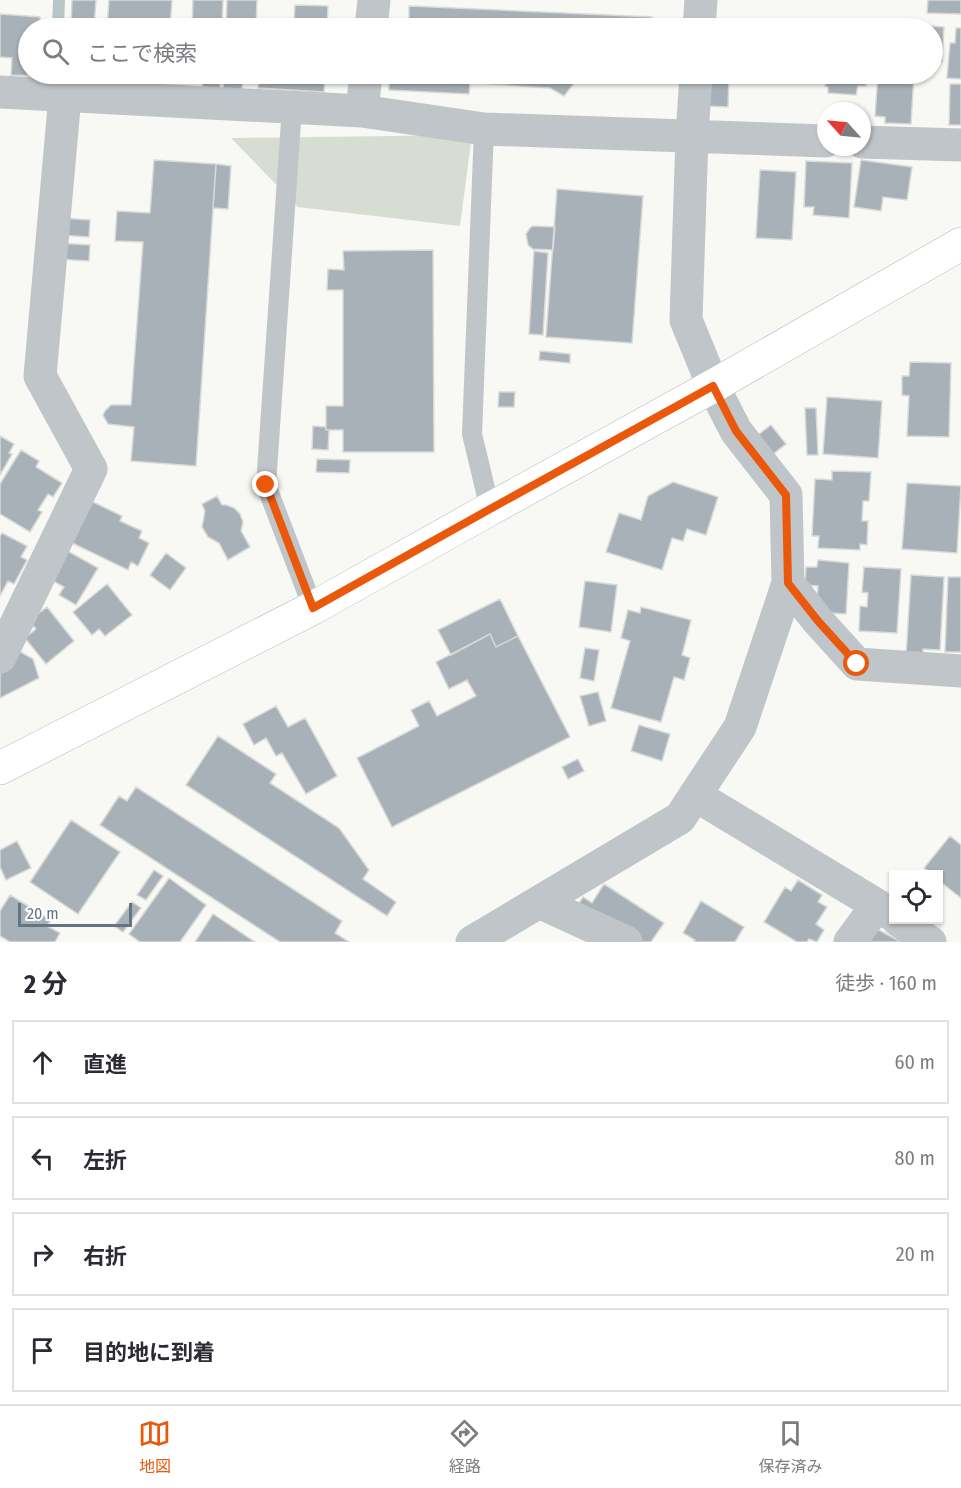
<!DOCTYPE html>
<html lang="ja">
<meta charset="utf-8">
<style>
:root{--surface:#fff;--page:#f2f2f3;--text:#2b2b33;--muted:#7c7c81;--line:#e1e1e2;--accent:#ea580c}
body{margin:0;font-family:"Fira Sans Condensed","Noto Sans JP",sans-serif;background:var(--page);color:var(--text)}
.controls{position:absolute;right:18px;bottom:18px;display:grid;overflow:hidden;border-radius:0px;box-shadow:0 2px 4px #0004}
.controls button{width:54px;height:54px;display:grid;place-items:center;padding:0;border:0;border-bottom:2px solid var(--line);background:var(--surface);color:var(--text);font:30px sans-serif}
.compass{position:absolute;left:817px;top:102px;width:54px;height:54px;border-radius:50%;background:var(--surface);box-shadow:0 2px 4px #0004;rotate:297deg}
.scale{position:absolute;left:18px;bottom:15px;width:114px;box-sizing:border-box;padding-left:6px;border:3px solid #627581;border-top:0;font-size:16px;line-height:21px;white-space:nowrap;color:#627581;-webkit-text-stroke:4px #fff;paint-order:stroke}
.stop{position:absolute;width:18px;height:18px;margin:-14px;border:4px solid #ea580c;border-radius:50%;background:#fff}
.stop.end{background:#ea580c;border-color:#fff;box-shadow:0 2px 6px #0008}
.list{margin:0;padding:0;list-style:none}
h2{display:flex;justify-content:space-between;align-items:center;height:78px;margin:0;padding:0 24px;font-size:26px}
h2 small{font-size:20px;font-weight:400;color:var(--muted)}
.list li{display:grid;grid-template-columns:39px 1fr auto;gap:18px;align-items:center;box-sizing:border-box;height:84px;margin:0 12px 12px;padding:0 12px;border:2px solid var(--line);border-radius:0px}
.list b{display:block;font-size:22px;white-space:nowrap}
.list em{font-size:20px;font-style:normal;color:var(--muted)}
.icon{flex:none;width:33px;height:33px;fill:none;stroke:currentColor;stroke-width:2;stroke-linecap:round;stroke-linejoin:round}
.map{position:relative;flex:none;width:961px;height:942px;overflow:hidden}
.search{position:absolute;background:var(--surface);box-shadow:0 2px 4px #0004;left:18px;right:18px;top:18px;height:66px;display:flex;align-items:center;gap:15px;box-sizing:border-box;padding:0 21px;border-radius:33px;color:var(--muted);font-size:22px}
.sheet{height:462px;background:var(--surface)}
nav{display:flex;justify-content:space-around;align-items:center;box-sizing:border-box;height:84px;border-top:2px solid var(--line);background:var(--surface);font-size:16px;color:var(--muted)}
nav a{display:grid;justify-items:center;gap:3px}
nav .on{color:var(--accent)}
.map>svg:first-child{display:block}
.green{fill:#d8ddd4}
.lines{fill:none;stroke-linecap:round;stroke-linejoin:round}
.stream{stroke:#b8c6c9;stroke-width:12}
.building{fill:#a8b1b7;stroke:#d9d9d7;stroke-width:1.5}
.secondary-casing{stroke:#b3b9be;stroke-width:34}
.lane{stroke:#c0c5c9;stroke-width:20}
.street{stroke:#c0c5c9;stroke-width:33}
.secondary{stroke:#fff;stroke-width:33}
.route{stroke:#ea580c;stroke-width:8}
</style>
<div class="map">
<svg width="961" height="942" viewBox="0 0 961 942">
<rect width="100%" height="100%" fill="#f8f8f5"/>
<path class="green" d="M472,135l-12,91 -162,-19 -67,-69z"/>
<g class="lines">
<path class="stream" d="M58,28l1,-28
M55,81v-7"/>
</g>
<path class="building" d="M72,0h24l-2,28h-23z
M109,0h63l-2,28h-63z
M193,0h30l-1,28h-30z
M227,0h30l-1,28h-30z
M928,0h33v14l-34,-1z
M295,5l33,1 -1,22h-66v-9l33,2z
M409,6l243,11 -11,11h-232z
M0,14l40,3v11h-12v46h9v2l-26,-1 1,-17 -12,-1z
M709,22l22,1v5h-22z
M879,22l65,5 -2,35h-10v-34h-53z
M842,25l27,2v1h-27z
M956,28h5v51l-14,-1 3,-35h5z
M114,74h54l-1,7 -53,-3z
M203,74h18l-1,16 -18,-1z
M224,74h19l-1,17 -19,-2z
M259,74h66l-1,18 -66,-4z
M389,74h237l-14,4 -36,3 -12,15 -14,-8 -161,-11z
M707,74h22l-1,33 -22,-1z
M826,74h40v12h-8l-2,9 -28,-2v-6l-3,-1z
M878,74h36l-3,50 -26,-1v-6l-10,-1z
M389,77l81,5 -1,12 -80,-4z
M950,84h11v41h-12z
M154,160l62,4 -20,302 -65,-5 3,-34 -26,-3 -5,-9 2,-4 6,-6h20l12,-163 -28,-1 2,-30 33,2z
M861,160l51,7 -5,33 -24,-3 -2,14 -27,-4z
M806,161l46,2 -3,55 -36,-3 1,-8h-10z
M216,164l15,2 -3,43 -15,-1z
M760,170l36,2 -4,68 -36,-2z
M557,189l86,7 -11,147 -86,-6z
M61,218l29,2 -1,17 -29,-2z
M533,226l22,1 -2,23 -20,-1 -5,-4 -2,-11 4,-6z
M58,243l32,2 -1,16 -32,-2z
M433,250l1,202h-91v-22h-17v-24h17v-116h-16l1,-21 16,1 -1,-19z
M534,251l14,2 -5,82 -14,-1z
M540,351l30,3v9l-31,-3z
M910,362l41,1 -2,74 -42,-1 2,-40 -7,-1v-19h7z
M499,392h16l-1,15h-16z
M827,397l55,4 -4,57 -55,-4z
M805,408h11l2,47h-11z
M771,425l15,19 -13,10 -15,-19z
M313,426l13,1v3h3l-1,20 -16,-1z
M0,436l14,8 -5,9 3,1 -12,21z
M21,450l18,11 -3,6 26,16 -9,14 -5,-3 -10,16 4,2 -12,20 -30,-18v-30z
M317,459l33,1 -1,13 -33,-1z
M832,471l39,1 -2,29h-6l-1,20h6l-1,24 -7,-1v6l-42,-2 1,-12h-7l3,-57 17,1z
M673,482l45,15 -12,38 -19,-6 -4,12 -11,-3 -10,32 -56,-18 13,-39 22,7 7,-24z
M907,483l54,3 -4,67 -55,-4z
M217,496l5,9h4l8,3 6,6 3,8 -2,9 9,16 -22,13 -9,-17 -11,-6 -6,-10 3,-16 -3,-7z
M89,500l33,16 -2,5 22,10 -3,7 10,5 -11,23 -7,-4 -3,8 -60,-29z
M2,533l25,13 -6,11 6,3 -13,24 -6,-3 -8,15v-60z
M64,549l34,19 -22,37 -17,-10 5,-8 -16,-9z
M166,553l20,15 -16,22 -20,-15z
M818,560l31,3 -3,51 -30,-2 2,-26 -13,-1 1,-18h11z
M864,567l37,2 -4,64 -38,-2 1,-25 7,1 1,-14 -6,-1z
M911,575l33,2 -4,73 -17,-1v9l-17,-2z
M948,577h13v75h-16z
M585,581l32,4 -6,47 -32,-5z
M107,584l25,31 -27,21 -6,-7 -7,6 -19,-23z
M500,599l18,37 -22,11 -6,-13 -39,21 -13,-25z
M47,607l27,34 -28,23 -21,-26 11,-9 -7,-8z
M641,607l50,13 -9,35 8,3 -6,22 -10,-3 -13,45 -50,-14 19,-67 -9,-3 7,-28 12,3z
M490,634l6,13 22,-11 52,101 -178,90 -35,-69 62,-32 -8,-16 18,-9 8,15 39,-20 -9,-16 -18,9 -13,-27z
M10,646l23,13 6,19 -39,20v-31z
M585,648l14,2 -5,31 -14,-3z
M598,692l8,29 -17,5 -9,-30z
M276,706l12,21 17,-9 32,58 -31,18 -24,-41 -6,3 -10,-18 -12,7 -11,-21z
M639,725l31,9 -8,27 -31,-10z
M218,736l58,38 -6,9 69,45 30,42 -6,9 33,23 -9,14 -201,-131z
M578,759l6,12 -16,8 -6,-12z
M136,787l206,134 -7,12 14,9h-69l-180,-117 19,-29 8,5z
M71,820l49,32 -42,62 -48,-32z
M950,836l11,9v53l-23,-18v-6h-6l-8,-6z
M17,841l14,27 -25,12 -6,-13v-17z
M154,870l9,6 -17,24 -9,-5z
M169,878l37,27 -26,37h-40l-11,-8z
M798,880l24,15 -4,7 9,5 -11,17 8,6 -7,12 -8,-3 -2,3h-10l-33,-20 21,-35 6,4z
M604,884l60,39 -13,19h-17l-58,-34 7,-11 9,6z
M10,895l41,25 -4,6 13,7 -5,9h-45l-10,-6v-25z
M701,901l43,26 -9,15h-41l1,-2 -12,-7z
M132,902l9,6 -18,24 -9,-6z
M213,914l42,28h-60z
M877,929l24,13h-31z"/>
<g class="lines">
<g class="secondary-casing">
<path id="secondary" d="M0,768l313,-160 177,-99 223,-123 248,-142"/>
</g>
<path class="lane" d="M292,107l-26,378 47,123
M484,129l-12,305 18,75"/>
<path class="street" d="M371,28l3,-28
M699,28l2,-28
M0,92l362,19 122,18 342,12
M362,111l4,-37
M862,142l99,3
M788,583l30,38 39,43 104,7
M0,657l91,-188 -51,-93 25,-280
M695,795l182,110 17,11
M539,902l87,40
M898,920l32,22
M472,942l208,-124 60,-91 48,-144 -2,-88 -50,-64 -23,-45 -27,-66 6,-184 4,-62
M850,942l27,-37"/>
<use href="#secondary" class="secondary"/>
</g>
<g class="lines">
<path class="route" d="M266,485l47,123 177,-99 223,-123 23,45 50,64 2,88 30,38 39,43"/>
</g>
</svg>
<div class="controls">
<button><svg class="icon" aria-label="locate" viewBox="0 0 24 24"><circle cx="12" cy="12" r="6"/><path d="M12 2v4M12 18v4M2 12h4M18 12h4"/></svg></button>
</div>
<svg class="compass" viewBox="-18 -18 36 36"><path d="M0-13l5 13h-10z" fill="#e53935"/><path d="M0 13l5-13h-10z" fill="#7c7c81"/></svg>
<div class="scale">20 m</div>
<div class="stop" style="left:857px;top:664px"></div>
<div class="stop end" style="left:266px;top:485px"></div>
<div class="search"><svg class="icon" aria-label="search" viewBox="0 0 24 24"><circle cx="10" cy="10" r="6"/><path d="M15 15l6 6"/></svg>ここで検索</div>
</div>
<section class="sheet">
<h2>2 分<small>徒歩 · 160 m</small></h2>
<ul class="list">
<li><svg class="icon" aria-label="ahead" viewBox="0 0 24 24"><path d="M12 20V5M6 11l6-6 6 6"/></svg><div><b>直進</b></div><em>60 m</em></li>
<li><svg class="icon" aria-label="left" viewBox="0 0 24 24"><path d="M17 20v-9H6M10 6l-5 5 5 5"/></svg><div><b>左折</b></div><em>80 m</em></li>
<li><svg class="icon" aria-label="right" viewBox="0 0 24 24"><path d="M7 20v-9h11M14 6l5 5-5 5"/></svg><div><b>右折</b></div><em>20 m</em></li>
<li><svg class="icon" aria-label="arrive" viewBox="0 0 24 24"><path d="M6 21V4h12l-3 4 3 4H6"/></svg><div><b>目的地に到着</b></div></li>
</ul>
</section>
<nav>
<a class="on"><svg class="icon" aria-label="map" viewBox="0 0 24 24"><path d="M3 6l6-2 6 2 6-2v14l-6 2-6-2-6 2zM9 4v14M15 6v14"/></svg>地図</a>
<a><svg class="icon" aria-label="directions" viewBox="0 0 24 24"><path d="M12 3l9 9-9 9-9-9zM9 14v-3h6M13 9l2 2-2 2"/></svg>経路</a>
<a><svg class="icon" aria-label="saved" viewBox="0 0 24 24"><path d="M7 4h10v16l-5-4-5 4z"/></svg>保存済み</a>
</nav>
